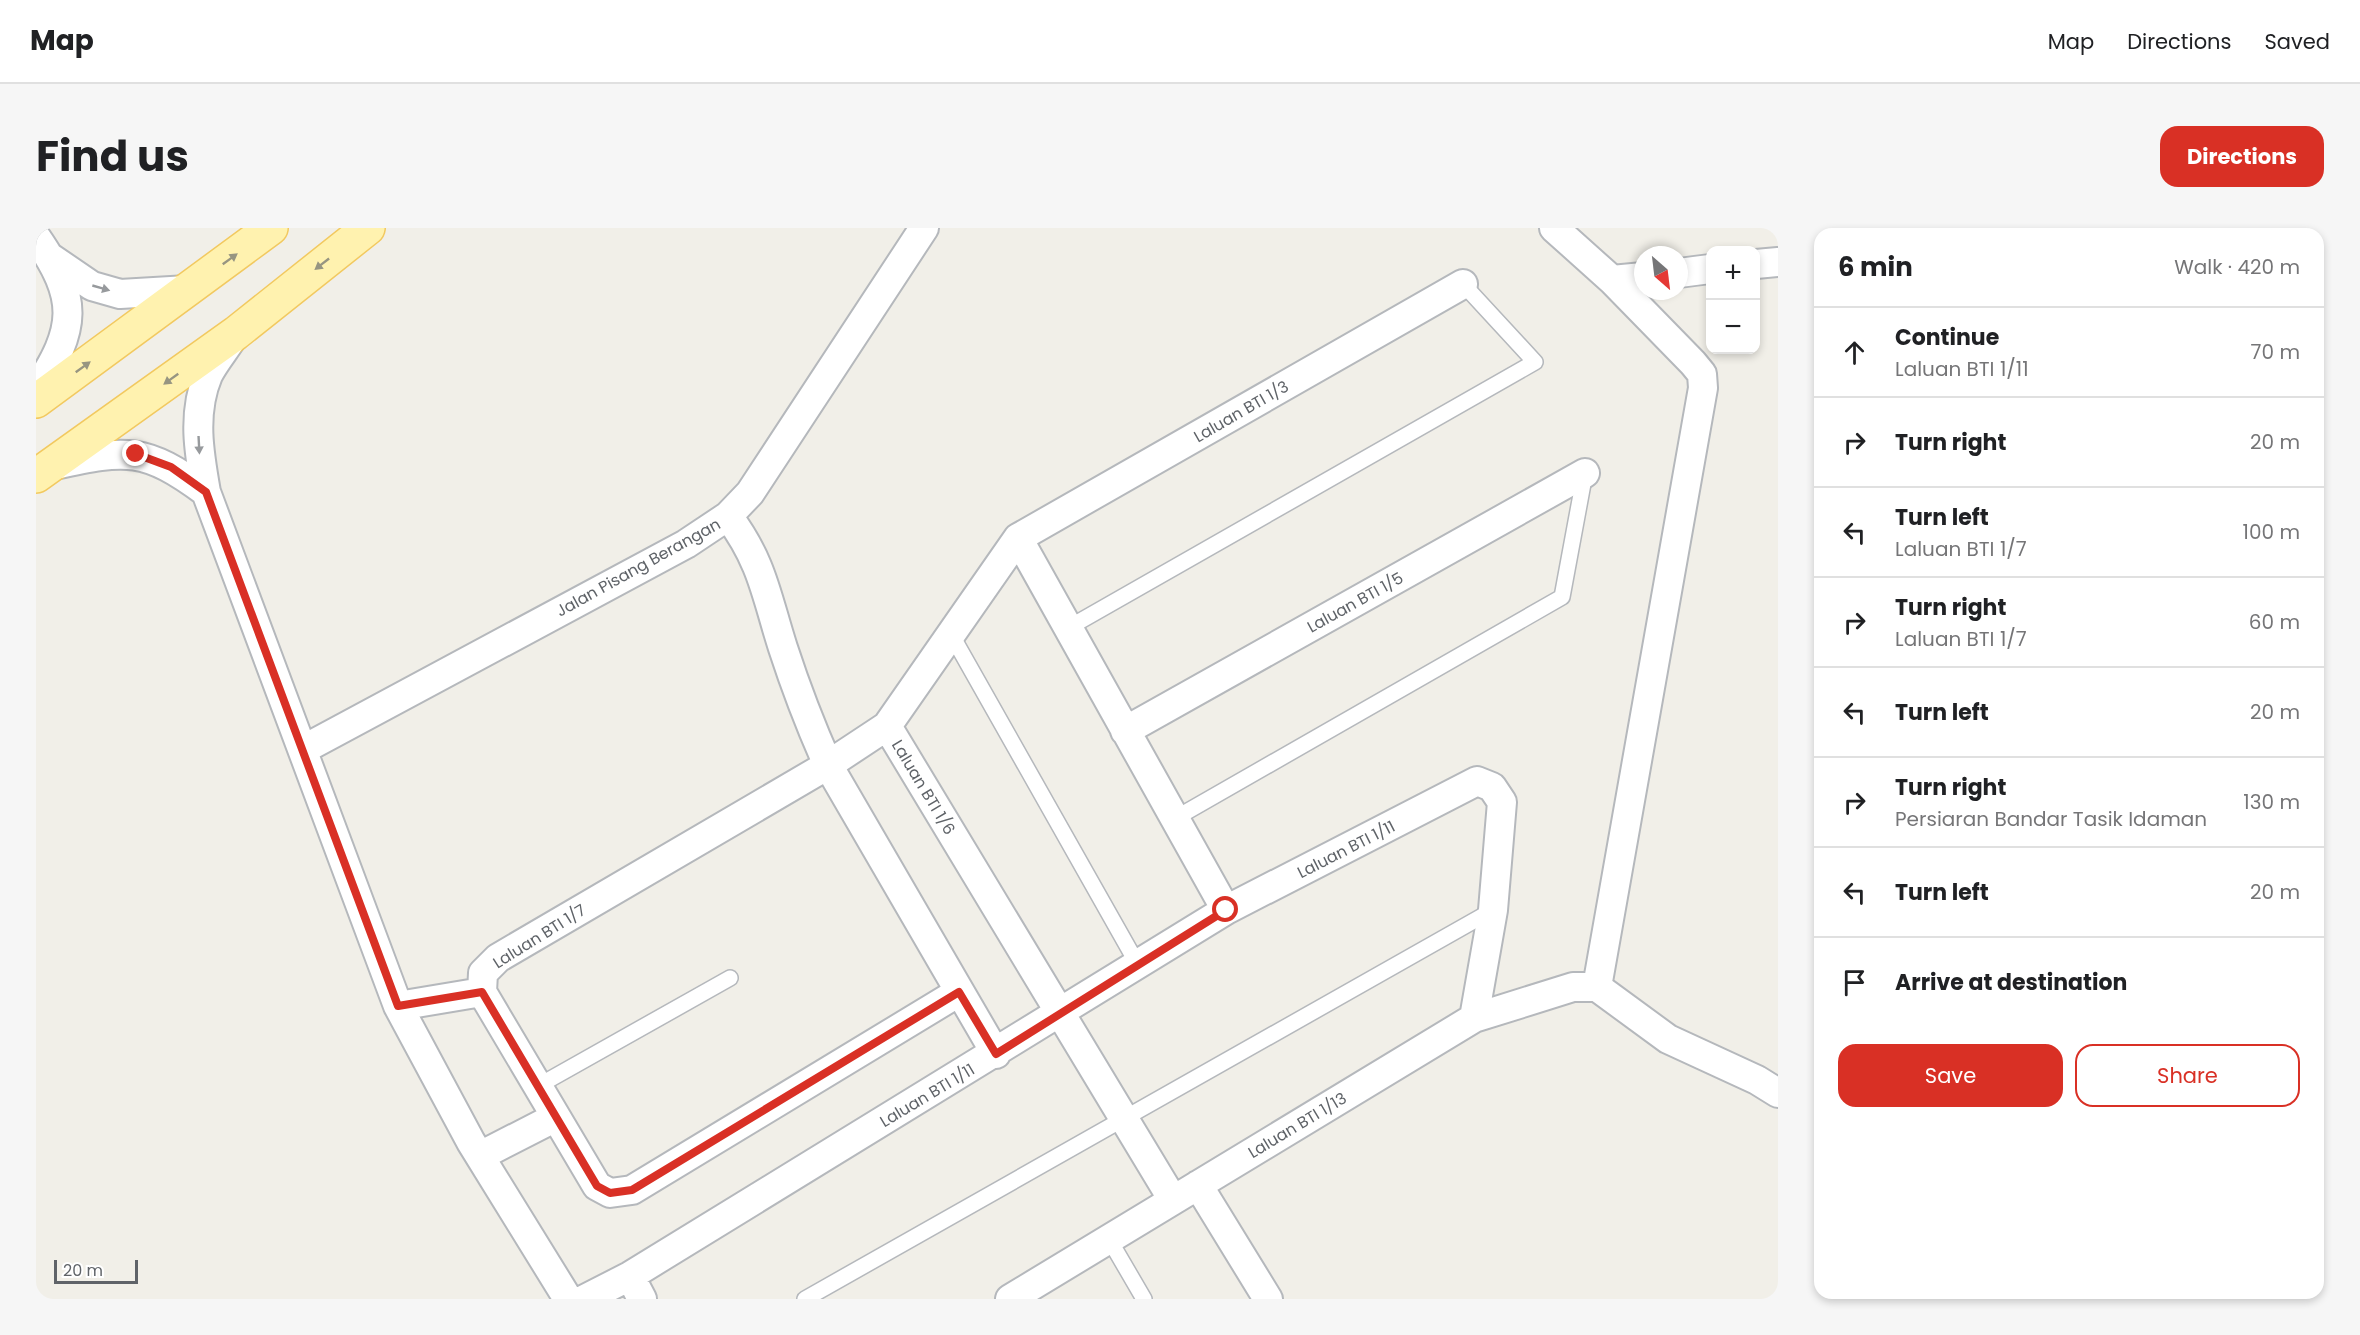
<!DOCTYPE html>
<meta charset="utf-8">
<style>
:root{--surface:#fff;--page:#f6f6f6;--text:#202124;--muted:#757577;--line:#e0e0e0;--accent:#d93025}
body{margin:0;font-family:Poppins,sans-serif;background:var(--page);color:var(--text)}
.controls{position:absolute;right:18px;top:18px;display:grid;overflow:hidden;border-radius:12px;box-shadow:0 3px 9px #0003}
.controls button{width:54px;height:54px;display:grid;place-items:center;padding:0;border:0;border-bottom:2px solid var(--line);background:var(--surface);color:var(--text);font:30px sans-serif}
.compass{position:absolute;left:1598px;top:18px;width:54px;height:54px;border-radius:50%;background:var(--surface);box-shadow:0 3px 9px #0003;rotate:152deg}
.scale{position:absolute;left:18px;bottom:15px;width:84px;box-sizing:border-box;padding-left:6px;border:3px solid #5f6368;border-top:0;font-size:16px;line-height:21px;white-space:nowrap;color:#5f6368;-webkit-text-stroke:4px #fff;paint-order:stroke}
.stop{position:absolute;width:18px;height:18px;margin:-14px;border:4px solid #d93025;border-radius:50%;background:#fff}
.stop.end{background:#d93025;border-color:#fff;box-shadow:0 2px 6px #0008}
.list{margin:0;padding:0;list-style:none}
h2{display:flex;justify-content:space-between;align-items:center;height:78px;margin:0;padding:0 24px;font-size:26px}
h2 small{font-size:20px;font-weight:400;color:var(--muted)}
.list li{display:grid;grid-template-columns:39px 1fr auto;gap:18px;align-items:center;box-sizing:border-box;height:90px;padding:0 24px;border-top:2px solid var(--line)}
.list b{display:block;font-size:22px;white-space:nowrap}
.list p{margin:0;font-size:20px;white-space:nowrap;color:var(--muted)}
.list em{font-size:20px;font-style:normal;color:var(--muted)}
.actions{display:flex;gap:12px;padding:18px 24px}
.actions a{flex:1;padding:14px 0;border:2px solid var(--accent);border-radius:18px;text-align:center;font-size:21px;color:var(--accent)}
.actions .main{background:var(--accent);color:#fff}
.icon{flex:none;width:33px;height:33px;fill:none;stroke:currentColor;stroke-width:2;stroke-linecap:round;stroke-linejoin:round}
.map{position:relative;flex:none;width:1742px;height:1071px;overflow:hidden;border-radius:18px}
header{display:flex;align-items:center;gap:36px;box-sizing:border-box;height:84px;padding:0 30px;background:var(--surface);border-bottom:2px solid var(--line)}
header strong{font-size:28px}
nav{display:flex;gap:33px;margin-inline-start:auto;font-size:21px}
.intro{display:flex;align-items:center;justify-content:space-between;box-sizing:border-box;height:144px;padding:0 36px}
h1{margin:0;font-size:42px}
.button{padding:15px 27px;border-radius:18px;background:var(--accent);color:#fff;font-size:21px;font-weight:700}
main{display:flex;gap:36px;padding:0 36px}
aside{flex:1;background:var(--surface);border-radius:18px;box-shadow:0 3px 9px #0003}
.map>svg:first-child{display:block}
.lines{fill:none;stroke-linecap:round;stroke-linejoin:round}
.lane-casing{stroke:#b5b8bc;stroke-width:18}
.street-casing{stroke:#b5b8bc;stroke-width:32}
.primary-casing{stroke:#f2c960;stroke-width:36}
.lane{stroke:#fff;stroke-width:15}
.street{stroke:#fff;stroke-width:28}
.primary{stroke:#fff2af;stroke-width:33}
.oneway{fill:#979581}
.oneway2{fill:#979a9d}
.route{stroke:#d93025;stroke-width:8}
.labels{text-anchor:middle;stroke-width:6;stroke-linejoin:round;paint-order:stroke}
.street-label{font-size:16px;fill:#5f6368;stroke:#fff}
</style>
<header>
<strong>Map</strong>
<nav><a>Map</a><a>Directions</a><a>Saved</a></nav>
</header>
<div class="intro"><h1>Find us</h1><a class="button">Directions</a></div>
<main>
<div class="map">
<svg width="1742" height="1071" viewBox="0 0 1742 1071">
<rect width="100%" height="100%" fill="#f1efe8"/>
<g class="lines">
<g class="lane-casing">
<path id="lane" d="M1032,400l467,-266 -72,-78
M915,406l187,331
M1138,591l388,-222 23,-124
M502,858l192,-108
M1073,1011l35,60
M769,1071l688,-389"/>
</g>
<g class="street-casing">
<path id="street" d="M1518,0l58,52 81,83 9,11 1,14 -106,599
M0,9c43,62 41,91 0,153
M15,30l41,28 28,8 68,-4
M1720,36l22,-2
M1643,45l31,-4
M1576,52l31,-3
M195,112c-7,11 -17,23 -23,35 -16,38 -9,78 -2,117l192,514 73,136 97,157
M19,237c72,-16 90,-18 151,27
M692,288c35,47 38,79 55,132 13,40 28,79 45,117l168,289
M982,310l208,372
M851,498l286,474
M1089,503l460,-258
M268,521l382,-205 42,-28 22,-23 174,-265
M1561,759l71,52 89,41 21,13
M923,764l-327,198 -22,3 -13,-7 -115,-194 1,-19 15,-15 330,-193 59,-39 131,-188 445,-254
M362,778l84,-14
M444,928l76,-39
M1162,957l70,114
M594,1048l12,23
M549,1071l45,-23 596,-366 251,-129 15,6 10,15 -9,108 -19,108
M974,1071l464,-281 99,-31h24"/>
</g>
<g class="primary-casing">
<path id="primary" d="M0,173l235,-173
M0,248l200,-143 132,-105"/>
</g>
<use href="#lane" class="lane"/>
<use href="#street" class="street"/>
<use href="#primary" class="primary"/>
</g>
<defs><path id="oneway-solid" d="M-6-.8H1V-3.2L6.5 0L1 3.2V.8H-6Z" transform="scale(1.5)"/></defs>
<g class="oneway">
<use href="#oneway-solid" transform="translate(194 31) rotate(-36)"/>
<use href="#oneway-solid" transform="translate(286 36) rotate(142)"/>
<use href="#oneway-solid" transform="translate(47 139) rotate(-36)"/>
<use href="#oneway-solid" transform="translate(135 151) rotate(144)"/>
</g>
<g class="oneway2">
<use href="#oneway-solid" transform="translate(65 60) rotate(16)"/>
<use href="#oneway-solid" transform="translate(163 217) rotate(87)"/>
</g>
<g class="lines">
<path class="route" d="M100,226l35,13 35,25 192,514 84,-14 115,194 13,7 22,-3 327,-198 37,62 230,-144"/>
</g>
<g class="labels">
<g class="street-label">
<text transform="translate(1205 183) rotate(-30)" y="6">Laluan BTI 1/3</text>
<text transform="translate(602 339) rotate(-29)" y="6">Jalan Pisang Berangan</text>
<text transform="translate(1319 374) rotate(-29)" y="6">Laluan BTI 1/5</text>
<text transform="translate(888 559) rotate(59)" y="6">Laluan BTI 1/6</text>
<text transform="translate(1310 621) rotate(-27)" y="6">Laluan BTI 1/11</text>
<text transform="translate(503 708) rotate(-32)" y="6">Laluan BTI 1/7</text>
<text transform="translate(891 867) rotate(-31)" y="6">Laluan BTI 1/11</text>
<text transform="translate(1261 897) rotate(-31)" y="6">Laluan BTI 1/13</text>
</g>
</g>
</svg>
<div class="controls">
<button>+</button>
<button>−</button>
</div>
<svg class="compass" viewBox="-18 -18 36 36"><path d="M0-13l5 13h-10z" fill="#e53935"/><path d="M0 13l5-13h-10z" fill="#757577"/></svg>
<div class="scale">20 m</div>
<div class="stop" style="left:1190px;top:682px"></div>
<div class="stop end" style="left:100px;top:226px"></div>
</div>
<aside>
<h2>6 min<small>Walk · 420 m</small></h2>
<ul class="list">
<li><svg class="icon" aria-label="ahead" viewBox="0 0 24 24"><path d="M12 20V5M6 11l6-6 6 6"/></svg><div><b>Continue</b><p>Laluan BTI 1/11</p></div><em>70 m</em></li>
<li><svg class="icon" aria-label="right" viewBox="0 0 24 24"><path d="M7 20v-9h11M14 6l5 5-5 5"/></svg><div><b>Turn right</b></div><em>20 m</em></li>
<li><svg class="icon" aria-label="left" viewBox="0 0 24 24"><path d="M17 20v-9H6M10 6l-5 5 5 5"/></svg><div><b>Turn left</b><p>Laluan BTI 1/7</p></div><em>100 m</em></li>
<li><svg class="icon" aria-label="right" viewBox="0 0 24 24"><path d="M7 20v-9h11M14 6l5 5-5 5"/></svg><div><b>Turn right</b><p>Laluan BTI 1/7</p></div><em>60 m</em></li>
<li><svg class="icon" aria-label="left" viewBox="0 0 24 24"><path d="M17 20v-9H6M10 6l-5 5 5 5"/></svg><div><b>Turn left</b></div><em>20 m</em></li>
<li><svg class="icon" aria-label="right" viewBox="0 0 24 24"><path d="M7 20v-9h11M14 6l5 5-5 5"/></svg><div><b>Turn right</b><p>Persiaran Bandar Tasik Idaman</p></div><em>130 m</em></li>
<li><svg class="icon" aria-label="left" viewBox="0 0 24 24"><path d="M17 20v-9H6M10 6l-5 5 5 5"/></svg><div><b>Turn left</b></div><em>20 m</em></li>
<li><svg class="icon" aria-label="arrive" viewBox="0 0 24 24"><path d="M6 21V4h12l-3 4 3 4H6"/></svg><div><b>Arrive at destination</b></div></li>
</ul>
<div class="actions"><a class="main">Save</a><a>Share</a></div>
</aside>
</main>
